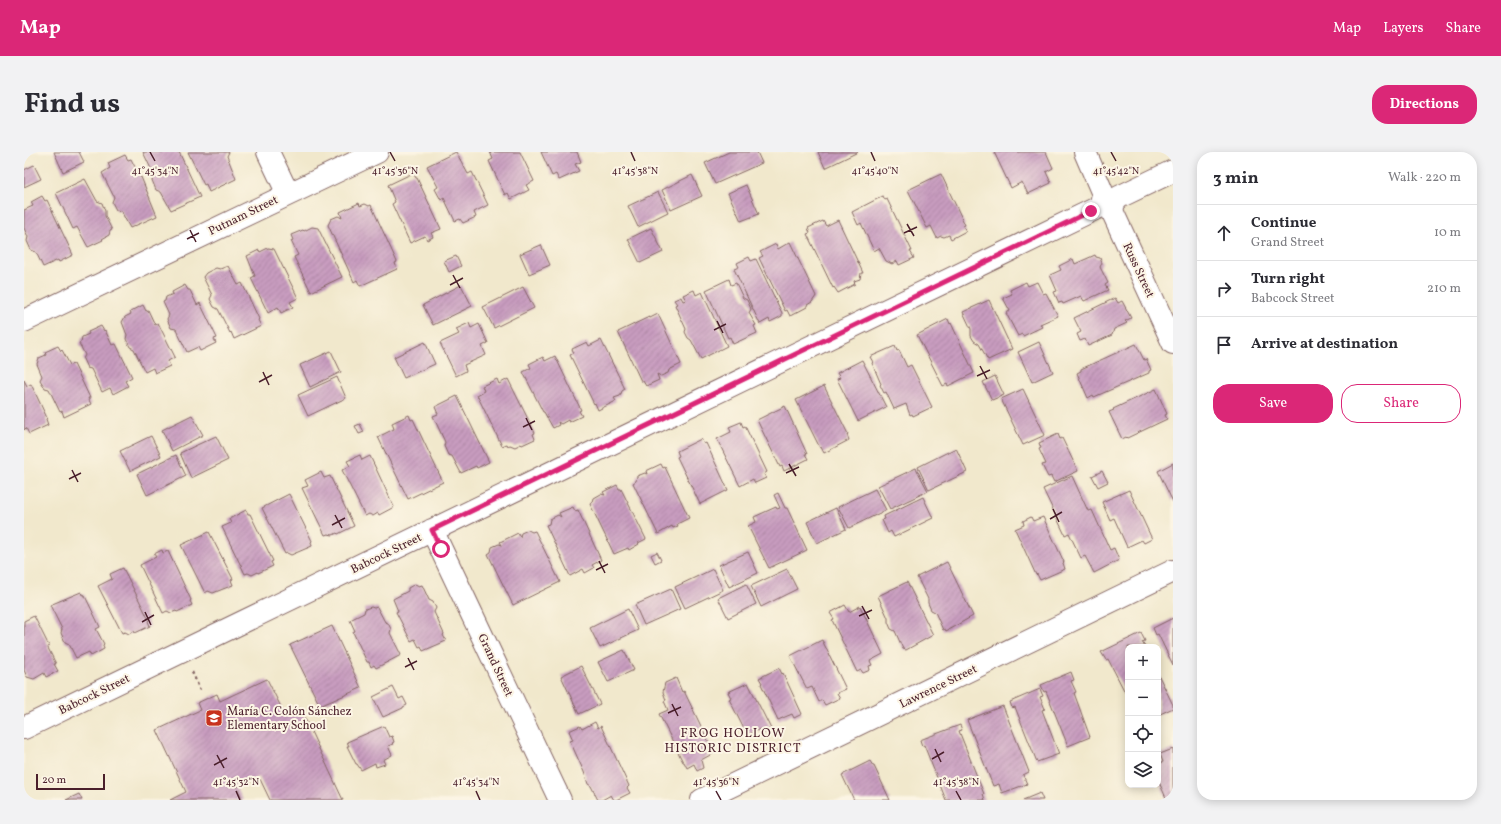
<!DOCTYPE html>
<meta charset="utf-8">
<style>
:root{--surface:#fff;--page:#f2f2f3;--text:#2b2b33;--muted:#7c7c81;--line:#e1e1e2;--accent:#db2777}
body{margin:0;font-family:Vollkorn,serif;background:var(--page);color:var(--text)}
.controls{position:absolute;right:12px;bottom:12px;display:grid;overflow:hidden;border-radius:8px;box-shadow:0 2px 10px #0003}
.controls button{width:36px;height:36px;display:grid;place-items:center;padding:0;border:0;border-bottom:1px solid var(--line);background:var(--surface);color:var(--text);font:20px sans-serif}
.scale{position:absolute;left:12px;bottom:10px;width:69px;box-sizing:border-box;padding-left:4px;border:2px solid #4a1f2b;border-top:0;font-size:11px;line-height:14px;white-space:nowrap;color:#4a1f2b;-webkit-text-stroke:3px #fcf5e5;paint-order:stroke}
.stop{position:absolute;width:12px;height:12px;margin:-9px;border:3px solid #db2777;border-radius:50%;background:#fff}
.stop.end{background:#db2777;border-color:#fff;box-shadow:0 1px 4px #0008}
.list{margin:0;padding:0;list-style:none}
h2{display:flex;justify-content:space-between;align-items:center;height:52px;margin:0;padding:0 16px;font-size:17px}
h2 small{font-size:13px;font-weight:400;color:var(--muted)}
.list li{display:grid;grid-template-columns:26px 1fr auto;gap:12px;align-items:center;box-sizing:border-box;height:56px;padding:0 16px;border-top:1px solid var(--line)}
.list b{display:block;font-size:15px;white-space:nowrap}
.list p{margin:0;font-size:13px;white-space:nowrap;color:var(--muted)}
.list em{font-size:13px;font-style:normal;color:var(--muted)}
.actions{display:flex;gap:8px;padding:12px 16px}
.actions a{flex:1;padding:9px 0;border:1px solid var(--accent);border-radius:16px;text-align:center;font-size:14px;color:var(--accent)}
.actions .main{background:var(--accent);color:#fff}
.icon{flex:none;width:22px;height:22px;fill:none;stroke:currentColor;stroke-width:2;stroke-linecap:round;stroke-linejoin:round}
.map{position:relative;flex:none;width:1149px;height:648px;overflow:hidden;border-radius:16px}
header{display:flex;align-items:center;gap:24px;box-sizing:border-box;height:56px;padding:0 20px;background:var(--accent);color:#fff}
header strong{font-size:19px}
nav{display:flex;gap:22px;margin-inline-start:auto;font-size:14px}
.intro{display:flex;align-items:center;justify-content:space-between;box-sizing:border-box;height:96px;padding:0 24px}
h1{margin:0;font-size:28px}
.button{padding:10px 18px;border-radius:16px;background:var(--accent);color:#fff;font-size:14px;font-weight:700}
main{display:flex;gap:24px;padding:0 24px}
aside{flex:1;background:var(--surface);border-radius:16px;box-shadow:0 2px 10px #0003}
.map>svg:first-child{display:block}
.building{fill:url(#building-hatch)}
.lines{fill:none;stroke-linecap:round;stroke-linejoin:round}
.minor-casing{stroke:#846563;stroke-width:24}
.path{stroke:#846563;stroke-width:2.5;stroke-dasharray:3 3;stroke-linecap:butt}
.minor{stroke:#fff;stroke-width:22}
.route{stroke:#db2777;stroke-width:5}
.ticks{fill:none;stroke:#4a1f2b;stroke-width:1.5}
.labels{text-anchor:middle;stroke-width:4;stroke-linejoin:round;paint-order:stroke}
.street-label{font-size:12px;fill:#4a1f2b;stroke:#fcf5e5}
.poi-label{font-size:12px;fill:#4a1f2b;stroke:#fcf5e5;text-anchor:start}
.neighbourhood-label{font-size:13px;letter-spacing:1px;fill:#4a1f2b;stroke:#fcf5e5}
.ticks-label{font-size:10px;text-anchor:middle;fill:#4a1f2b;stroke:#fcf5e5;stroke-width:4;stroke-linejoin:round;paint-order:stroke}
</style>
<header>
<strong>Map</strong>
<nav><a>Map</a><a>Layers</a><a>Share</a></nav>
</header>
<div class="intro"><h1>Find us</h1><a class="button">Directions</a></div>
<main>
<div class="map">
<svg width="1149" height="648" viewBox="0 0 1149 648">
<defs>
<pattern id="building-hatch" width="6" height="6" patternUnits="userSpaceOnUse"><rect width="6" height="6" fill="#c89cbf"/><path d="M-1 1l2-2M0 6l6-6M5 7l2-2" fill="none" stroke="#a47f9b"/></pattern>
</defs>
<rect width="100%" height="100%" fill="#fcf5e5"/>
<filter id="ink" filterUnits="userSpaceOnUse"><feTurbulence type="fractalNoise" baseFrequency=".025" numOctaves="2"/><feDisplacementMap in="SourceGraphic" scale="8" xChannelSelector="R" yChannelSelector="G"/><feConvolveMatrix kernelMatrix="1 2 1 2 8 2 1 2 1" color-interpolation-filters="sRGB"/></filter>
<filter id="wash" filterUnits="userSpaceOnUse"><feTurbulence type="fractalNoise" baseFrequency=".012" numOctaves="4" result="noise"/><feDisplacementMap in="SourceGraphic" scale="16" xChannelSelector="R" yChannelSelector="G"/><feGaussianBlur stdDeviation="0.9" result="paint"/><feColorMatrix in="noise" values="0 0 0 0 0 0 0 0 0 0 0 0 0 0 0 0 0 1.4 0 .05"/><feComposite in="paint" operator="in"/></filter>
<g filter="url(#wash)">
<rect width="100%" height="100%" fill="#f1e8cc"/>
<g id="blocks">
<path class="building" d="M30,0h25l5,10 -21,10z
M119,0h36l21,45 -29,13 -10,-18 -5,-2 -4,-10 2,-5z
M164,0h41l-2,4 9,23 -27,13 -3,-8 -2,1z
M432,0l12,22 4,-2 16,33 -14,7 2,5 -13,6 -3,-4 -5,2 -11,-23 -3,2 -6,-11 3,-2 -11,-21z
M466,0h30l14,29 -8,4 3,5 -18,9 -3,-6 -3,2 -16,-34 4,-2z
M517,0h36l4,10 -6,2 4,7 -20,9 -3,-6 -4,2z
M705,0h28l5,11 -47,21 -10,-21z
M794,0h40l-33,16z
M970,0h52l7,16 -7,4 5,11 -23,11 -6,-12 -11,6z
M101,3l3,5 3,-1 9,18h1l16,39 -27,12 -9,-17 -5,-1 -4,-8 2,-5 -12,-24 8,-5 -2,-5z
M10,13l7,14 -17,8v-17z
M389,21l3,5h1l24,51 -10,4 2,4 -6,3 -2,-4 -15,7 -18,-39 3,-2 -7,-17z
M917,22l24,51 -2,1 3,5 -15,8 -2,-4 -5,2 -3,-1 -4,2 -6,-12 -4,2 -19,-38z
M668,23l10,21 -31,14 -9,-20z
M61,27l12,22 5,2 3,8v5l7,14 -2,1 -1,4 -7,4 1,1 -15,7 -11,-20 -4,2 -17,-36z
M722,33l13,29 -18,7 -13,-28z
M634,40l10,20 -30,15 -10,-21z
M18,44l3,5 2,-1 26,55 -14,7 -1,-2 -15,7 -7,-15 -5,-2 -4,-9 1,-4 -4,-9v-18l9,-4 -2,-4z
M859,44l2,4 2,-1 25,52h-2l4,7 -15,7 -2,-4 -5,3 -6,-3 -7,-13 -5,3 -13,-28 -3,2 -6,-13z
M335,51l1,3 5,-2 4,2 2,-1 26,57 -2,1 2,6 -37,17 -3,-6 -3,2 -26,-57 3,-6 7,-3 4,2 -2,-6z
M814,68l25,53h-2l-1,6 -6,2 1,3 -17,9 -4,-6 -1,1 -26,-54 3,-1 -2,-5 15,-7 3,5z
M288,75l6,1 24,49 -31,15 -17,-35 4,-2 -7,-14 2,-1 -2,-5 12,-5 1,1z
M627,76l12,24 -23,11 -12,-24z
M766,90l26,54 -4,6 -5,3v2l-17,9 -3,-6 -2,1 -26,-53 4,-2 -3,-4 16,-8 2,5z
M517,93l9,20 -21,9 -9,-20z
M244,96l6,1 24,49 -8,4 3,5 -12,6 -3,-6 -10,6 -17,-35 4,-2 -8,-20 12,-6 1,2z
M1071,103l1,2 4,1 2,5 -2,4 8,16 -3,2 3,5 -24,11 -3,-5 -18,8 -1,-2 -3,1 -5,-11 3,-1 -7,-16 11,-5 -2,-4 14,-7 2,5z
M432,104l5,10 -12,6 -5,-11z
M725,105l2,4 5,-2 26,54v3l-12,6 -1,-3 -9,5 -26,-55 5,-2 -2,-4z
M204,114l10,19 4,-2 17,36 -1,1 3,6 -27,13 -3,-7 -1,1 -12,-24 -4,-2 -4,-8 2,-4 -9,-18 3,-4 10,-5 4,1z
M705,127l2,6 5,-2 7,15 4,2 4,9 -2,4 7,12 -2,1 3,7 -24,11 -3,-7 -2,1 -22,-48z
M1002,130l2,4 9,-4 6,12 3,-1 12,23 -18,8 2,3 -19,9 -1,-2 -4,2 -12,-23 4,-2 -7,-13 9,-4 -2,-4z
M161,133l3,5h2l7,15 3,-2 17,35 -3,1 2,4 -16,8 -2,-4 -11,5 -11,-23 -5,-1 -4,-9 2,-4 -6,-13 2,-1 1,-4 7,-3 -1,-2z
M437,133l11,21 -39,19 -10,-20z
M499,135l11,21 -40,20 -11,-21z
M670,138l2,5 6,-3 25,54 -26,13 -10,-19 -3,-2 -3,-6 1,-3 -11,-24 2,-1 -3,-4 7,-3 2,4 3,-1 -3,-5z
M1091,146l3,5 4,-2 9,17 -6,3 2,2 -13,6 -2,6 -24,11 -3,-7 -5,2 -3,-7 4,-2 -7,-14z
M965,148l23,49 -24,11 -9,-16 -5,-3 -3,-5v-7l-8,-17z
M119,153l3,6 2,-1 7,15 3,-2 17,34 -7,4 2,5 -15,7 -2,-5 -8,4 -11,-23 -4,-2 -4,-8 1,-4 -5,-13 3,-5 6,-3 -1,-2z
M634,162l23,50 -12,6 -1,3 -7,3 -4,-2 2,6 -13,6 -3,-5h-2l-23,-49 31,-15 1,1z
M924,167l2,5 1,-1 23,50 -26,13 -1,-2 -4,2 -26,-51z
M445,171l2,5 8,-4 9,19 -6,3 4,9 -22,10 2,6 -10,5 -16,-33 19,-9 -3,-5z
M77,174l3,5 1,-1 7,15 4,-1 16,33 -7,4 3,5 -15,8 -3,-6 -8,4 -11,-23 -4,-1 -4,-9 2,-4 -6,-12 2,-1 1,-5 7,-3 -1,-2z
M577,188l24,49 -3,2 -2,5 -6,2 2,3 -18,9 -3,-7 -1,1 -24,-49 4,-2 -2,-4 15,-7 2,4z
M401,190l10,22 -31,14 -10,-21z
M1015,190l14,30 -21,10 -14,-30z
M1112,192l8,16 2,-1 5,11 -2,1v2l-55,24 -1,-2 -5,3 -11,-25 4,-2v-2z
M34,194l3,5 1,-1 8,15 4,-1 16,34h-2l3,6 -27,13 -2,-6 -2,1 -11,-23 -4,-1 -5,-8 2,-4 -5,-12 2,-6 7,-3 -1,-3z
M871,194l2,5 2,-1 8,17 4,-2 21,42 -19,9 -1,-2 -2,1 -4,-11 -12,5 -8,-17 -2,1 -4,-8 1,-1 -9,-21 1,-1 -3,-5z
M307,199l10,21 -31,15 -10,-22z
M531,204l26,54 -2,1 3,5 -13,6 -1,-2 -7,4 -3,-2 1,3 -6,3 -9,-16h-1l-20,-40 8,-4 -2,-4 14,-7 2,4z
M838,208l24,47 -28,14 -21,-42 3,-1 -3,-5z
M971,224l9,19 -12,5 -9,-18z
M313,225l9,21 -38,18 -10,-21z
M473,227l2,5 9,-5 27,54 -2,1 2,5 -13,6 -1,-1 -6,3 -5,-2 -2,1 -1,-2 -5,2 -25,-51 7,-4 -2,-5z
M0,228l3,6 4,-2 16,34 -1,1 2,6 -19,9 -3,-6 -2,2z
M800,234l24,48 -1,1 2,5 -25,13 -3,-6 -1,1 -24,-48z
M999,237l22,46 -22,10 -22,-46z
M1132,237l11,25 -2,1 2,4 -40,19 -1,-1 -4,2 -13,-27 5,-2 -1,-1z
M433,244l32,66 -12,6 -1,-2 -15,7 -9,-17 -4,-1 -4,-9 1,-4 -12,-26 5,-2 -3,-7z
M761,254l22,48h-2l3,5 -24,12 -2,-5 -2,1 -23,-47z
M168,263l11,20 -31,16 -10,-21z
M385,263l2,5 2,-1 30,63 -35,17 -30,-62 16,-8 -2,-6z
M717,270l2,5 2,-1 22,46 -3,2 2,4 -11,5 -2,-4 -13,7 -23,-47 14,-7 -2,-5z
M336,272l4,8 -5,2 -4,-8z
M1034,282l2,5 2,-1 16,33 -24,11 -3,-6 -3,1 -6,-12 4,-1 -7,-15 2,-1 -2,-5z
M127,284l10,20 -31,15 -10,-20z
M192,284l12,24 -37,18 -11,-25z
M677,287l3,5 2,-1 22,47 -28,14 -23,-47 2,-1 -2,-5z
M932,296l11,24 -38,18 -11,-23z
M152,303l10,21 -39,19 -10,-21z
M336,303l2,5 8,-4 24,51 -15,8 -1,-2 -5,3 -4,-2 -4,2 -23,-46 8,-4 -3,-5z
M1149,311v39l-15,-31z
M637,312l2,4 2,-1 24,51 -12,6 1,2 -5,2 -1,-2 -14,8 -25,-51 3,-2 1,-5 8,-3 2,1 -1,-3z
M892,316l12,23 -38,18 -12,-23z
M1078,319l6,11 -10,5 -6,-11z
M297,320l3,6 6,-2 24,50 -16,8 -1,-1 -4,2 -5,-1 -3,1 -23,-47 6,-2 -3,-6z
M1048,324l16,35 4,-1 18,40 4,-2 5,12 -25,13 -9,-17 -4,2 -12,-25 -4,2 -22,-46z
M593,333l2,4h2l25,50 -8,4 1,1 -10,6 -1,-2 -14,6 -24,-50 3,-2 1,-4 7,-4 4,1 -2,-3z
M851,337l11,21 -37,18 -11,-21z
M1105,338l23,49 -8,4 -2,-3 -15,7 -13,-29 -4,2 -8,-18z
M754,341l7,15h2l20,42 -38,18 -21,-42 8,-4 -2,-5 22,-10 1,2 3,-1 -6,-13z
M265,342l23,47 -1,1 1,4 -21,9 -4,-2 -2,1 -23,-46z
M899,345l10,21 -39,19 -3,-6 -3,2 -6,-13 3,-1 -1,-3z
M549,355l2,4 3,-1 23,50 -9,5 2,3 -9,5 -2,-4 -13,7 -24,-51 3,-1 1,-5 8,-4 3,2 -2,-4z
M812,356l10,21 -29,14 -10,-21z
M222,358l2,4h2l23,47 -2,1 2,4 -15,7v-1l-6,3 -4,-2 -3,1 -23,-47 9,-4 -2,-4z
M1007,365l2,4 10,-4 21,45 -1,1 2,6 -25,11 -3,-6 -1,1 -21,-46 9,-4 -1,-4z
M504,378l4,2 3,-1 25,51 -47,23 -25,-51 3,-2 1,-5 7,-3 3,1 -2,-3 18,-9 2,4 1,-4z
M185,380l24,47 -2,1 2,5 -20,8 -5,-2 -3,2 -24,-48z
M138,398l1,3 5,-2 23,49 -1,1 2,4 -15,7 -1,-1 -5,2 -4,-2 -4,2 -23,-48 16,-8 -2,-3z
M633,400l4,8 -6,3 -4,-8z
M724,400l10,21 -29,14 -10,-22z
M923,410l26,54 -27,15 -1,-2 -2,1 -8,-18 -4,-2 -3,-7v-4l-11,-22z
M99,416l26,52 -1,1 2,5 -15,7 -1,-2 -5,3 -4,-2 -3,1 -24,-47 14,-7 -2,-5z
M689,417l10,21 -38,18 -10,-21z
M763,417l10,20 -36,18 -10,-21z
M883,430l26,53 -27,15 -3,-1 -8,-18 -4,-2 -3,-7v-4l-10,-22z
M391,432l4,2 3,-1 7,15 4,2 3,6 -2,4 10,22 -1,1 3,6 -23,10 -2,-5 -2,1 -4,-8 -4,2 -15,-29 2,-1 -5,-12 15,-8v-3z
M722,432l10,20 -28,14 -10,-20z
M647,437l9,20 -36,16 -9,-20z
M57,440l1,3 2,-1 16,33 -4,2 8,15 -1,1 1,4 -13,7 -2,-4 -13,6 -7,-14 -4,-2 -4,-9 1,-4 -12,-24z
M821,453l4,7 11,-6 23,48 -13,7 2,4 -3,1 1,4 -7,3 -2,-3 -4,2 -25,-52 2,-1 -4,-6z
M347,455l3,1 3,-1 8,15 3,1 3,6 -1,4 11,22 -25,13 -2,-3 -3,2 -2,-5h-2l-14,-30 2,-1 -5,-11 14,-7 1,-4z
M604,457l10,21 -38,18 -10,-20z
M10,464l15,30 -1,2 8,16h-2l4,7 -12,6 -2,-4 -10,6 -7,-2 -3,-7v-49z
M1149,466v47l-15,-31 -2,1 -3,-7z
M308,474l29,62 -41,18 -30,-61z
M1117,481l4,8 -3,1 3,5h-17v51l-20,-39 -2,1 -5,-8z
M798,488l24,49 -9,4 3,5 -15,7 -3,-5 -3,2 -7,-15 -5,2 -17,-33z
M600,498l10,20 -26,12 -10,-20z
M557,514l19,38 -21,10 -18,-38z
M755,516l3,6 1,-1 19,41 -8,4 -2,-4 -14,6 -17,-36 1,-1 -3,-5z
M1047,520l3,8 -3,1 5,11 -2,1 16,44 -22,9 -22,-55 -2,1 -3,-7z
M1134,522l15,31v3l-15,7z
M652,526l6,14 2,-1 30,62 -13,7 2,8 -6,3 -3,-7 -7,4 -3,-6h-1l-24,-48 9,-4 -4,-9 2,-1 -3,-8 2,-9z
M243,527l18,36 15,-7 43,92h-73l-11,-23 -22,10 6,13h-73l16,-8 -29,-62 43,-20 -3,-7 20,-9 3,7z
M724,531l23,46 -9,4 -2,-4 -13,6 -18,-36 2,-1 -3,-6z
M369,535l6,12 4,-2 4,8 -4,2v1l-20,9 -10,-20z
M1016,537l3,7 -3,1 5,12 -3,1 17,44 -22,8 -22,-55 -3,1 -2,-6z
M979,554l26,66 -6,3 4,9 -25,9 -3,-9 -6,2 -26,-66z
M571,570l3,6 3,-2 28,60 -2,2 3,5 -14,7h-2l-3,-5 -9,5h-4l-7,-14 -3,-2 -4,-12 -14,-31 3,-1 -4,-9 11,-5 2,3z
M936,573l2,5 -3,1 25,63h-1l2,6h-39l-22,-55 -2,1 -2,-6z
M360,574l5,11 3,-1 2,6 -2,1 1,1 -5,2 4,9 -9,5 2,4 -9,3 -1,-4 -14,7 -4,-6h-1l-9,-18h2l-2,-4z
M1149,597v51h-6l-9,-20v-16l5,-2 -3,-8z
M846,609l3,5h1l16,34h-36l-12,-25z
M1016,641l3,7h-20z
M55,642l3,6h-16z"/>
</g>
</g>
<g filter="url(#ink)">
<use href="#blocks" fill-opacity="0" stroke="#846563" stroke-width="1"/>
<g class="lines">
<g class="minor-casing">
<path id="minor" d="M244,0l20,42
M1149,19l-54,26c-5,5 -7,9 -6,16l60,130
M0,169l353,-169
M408,378l128,270
M0,576l1073,-520 4,-4 2,-10 -18,-42
M678,648l471,-229"/>
</g>
<path class="path" d="M168,520l8,18"/>
<use href="#minor" class="minor"/>
</g>
</g>
<g class="lines" filter="url(#ink)">
<path class="route" d="M417,397l-9,-19 659,-319"/>
</g>
<path class="ticks" d="M126,0l5,9M366,0l5,9M607,0l4,9M847,0l4,9M1087,0l5,9M883,72l7,12M166,78l6,12M880,81l13,-6M163,87l12,-6M429,123l7,13M426,133l13,-7M693,169l6,12M690,178l12,-6M956,214l7,13M239,220l6,13M953,224l13,-6M235,230l13,-7M502,266l6,12M499,275l12,-6M765,312l7,12M48,318l6,12M762,321l13,-6M45,327l12,-6M1029,357l6,13M311,363l7,13M1026,367l12,-7M308,373l13,-7M575,409l6,12M572,418l12,-6M838,454l7,13M121,460l6,13M835,464l13,-6M118,470l12,-7M384,506l6,12M381,515l12,-6M648,552l6,12M644,561l13,-6M911,597l6,13M193,603l7,13M908,607l12,-7M190,613l13,-7M212,639l4,9M452,639l4,9M692,639l5,9M932,639l5,9"/>
<defs>
<g id="school-square" transform="scale(0.9)"><rect x="-9" y="-9" width="18" height="18" rx="4" fill="#c8321e" stroke="#fcf5e5"/><path d="M0-5L7-2L0 1L-7-2ZM-4 1L0 2.5L4 1V4Q0 6-4 4Z" fill="#fff"/></g>
</defs>
<g fill-rule="evenodd">
<use href="#school-square" x="190" y="566"/>
</g>
<g class="labels">
<g class="street-label">
<text transform="translate(219 63) rotate(-26)" y="4">Putnam Street</text>
<text transform="translate(1115 118) rotate(65)" y="4">Russ Street</text>
<text transform="translate(362 401) rotate(-26)" y="4">Babcock Street</text>
<text transform="translate(472 513) rotate(65)" y="4">Grand Street</text>
<text transform="translate(914 534) rotate(-26)" y="4">Lawrence Street</text>
<text transform="translate(70 542) rotate(-26)" y="4">Babcock Street</text>
</g>
<g class="poi-label">
<text x="203" y="563">María C. Colón Sánchez<tspan x="203" dy="14">Elementary School</tspan></text>
</g>
<g class="neighbourhood-label">
<text x="709" y="585">FROG HOLLOW<tspan x="709" dy="15">HISTORIC DISTRICT</tspan></text>
</g>
</g>
<g class="ticks-label">
<text x="131" y="22">41°45'34"N</text>
<text x="371" y="22">41°45'36"N</text>
<text x="611" y="22">41°45'38"N</text>
<text x="851" y="22">41°45'40"N</text>
<text x="1092" y="22">41°45'42"N</text>
<text x="212" y="633">41°45'32"N</text>
<text x="452" y="633">41°45'34"N</text>
<text x="692" y="633">41°45'36"N</text>
<text x="932" y="633">41°45'38"N</text>
</g>
</svg>
<div class="controls">
<button>+</button>
<button>−</button>
<button><svg class="icon" aria-label="locate" viewBox="0 0 24 24"><circle cx="12" cy="12" r="6"/><path d="M12 2v4M12 18v4M2 12h4M18 12h4"/></svg></button>
<button><svg class="icon" aria-label="layers" viewBox="0 0 24 24"><path d="M12 4l9 5-9 5-9-5zM3 14l9 5 9-5"/></svg></button>
</div>
<div class="scale">20 m</div>
<div class="stop" style="left:417px;top:397px"></div>
<div class="stop end" style="left:1067px;top:59px"></div>
</div>
<aside>
<h2>3 min<small>Walk · 220 m</small></h2>
<ul class="list">
<li><svg class="icon" aria-label="ahead" viewBox="0 0 24 24"><path d="M12 20V5M6 11l6-6 6 6"/></svg><div><b>Continue</b><p>Grand Street</p></div><em>10 m</em></li>
<li><svg class="icon" aria-label="right" viewBox="0 0 24 24"><path d="M7 20v-9h11M14 6l5 5-5 5"/></svg><div><b>Turn right</b><p>Babcock Street</p></div><em>210 m</em></li>
<li><svg class="icon" aria-label="arrive" viewBox="0 0 24 24"><path d="M6 21V4h12l-3 4 3 4H6"/></svg><div><b>Arrive at destination</b></div></li>
</ul>
<div class="actions"><a class="main">Save</a><a>Share</a></div>
</aside>
</main>
